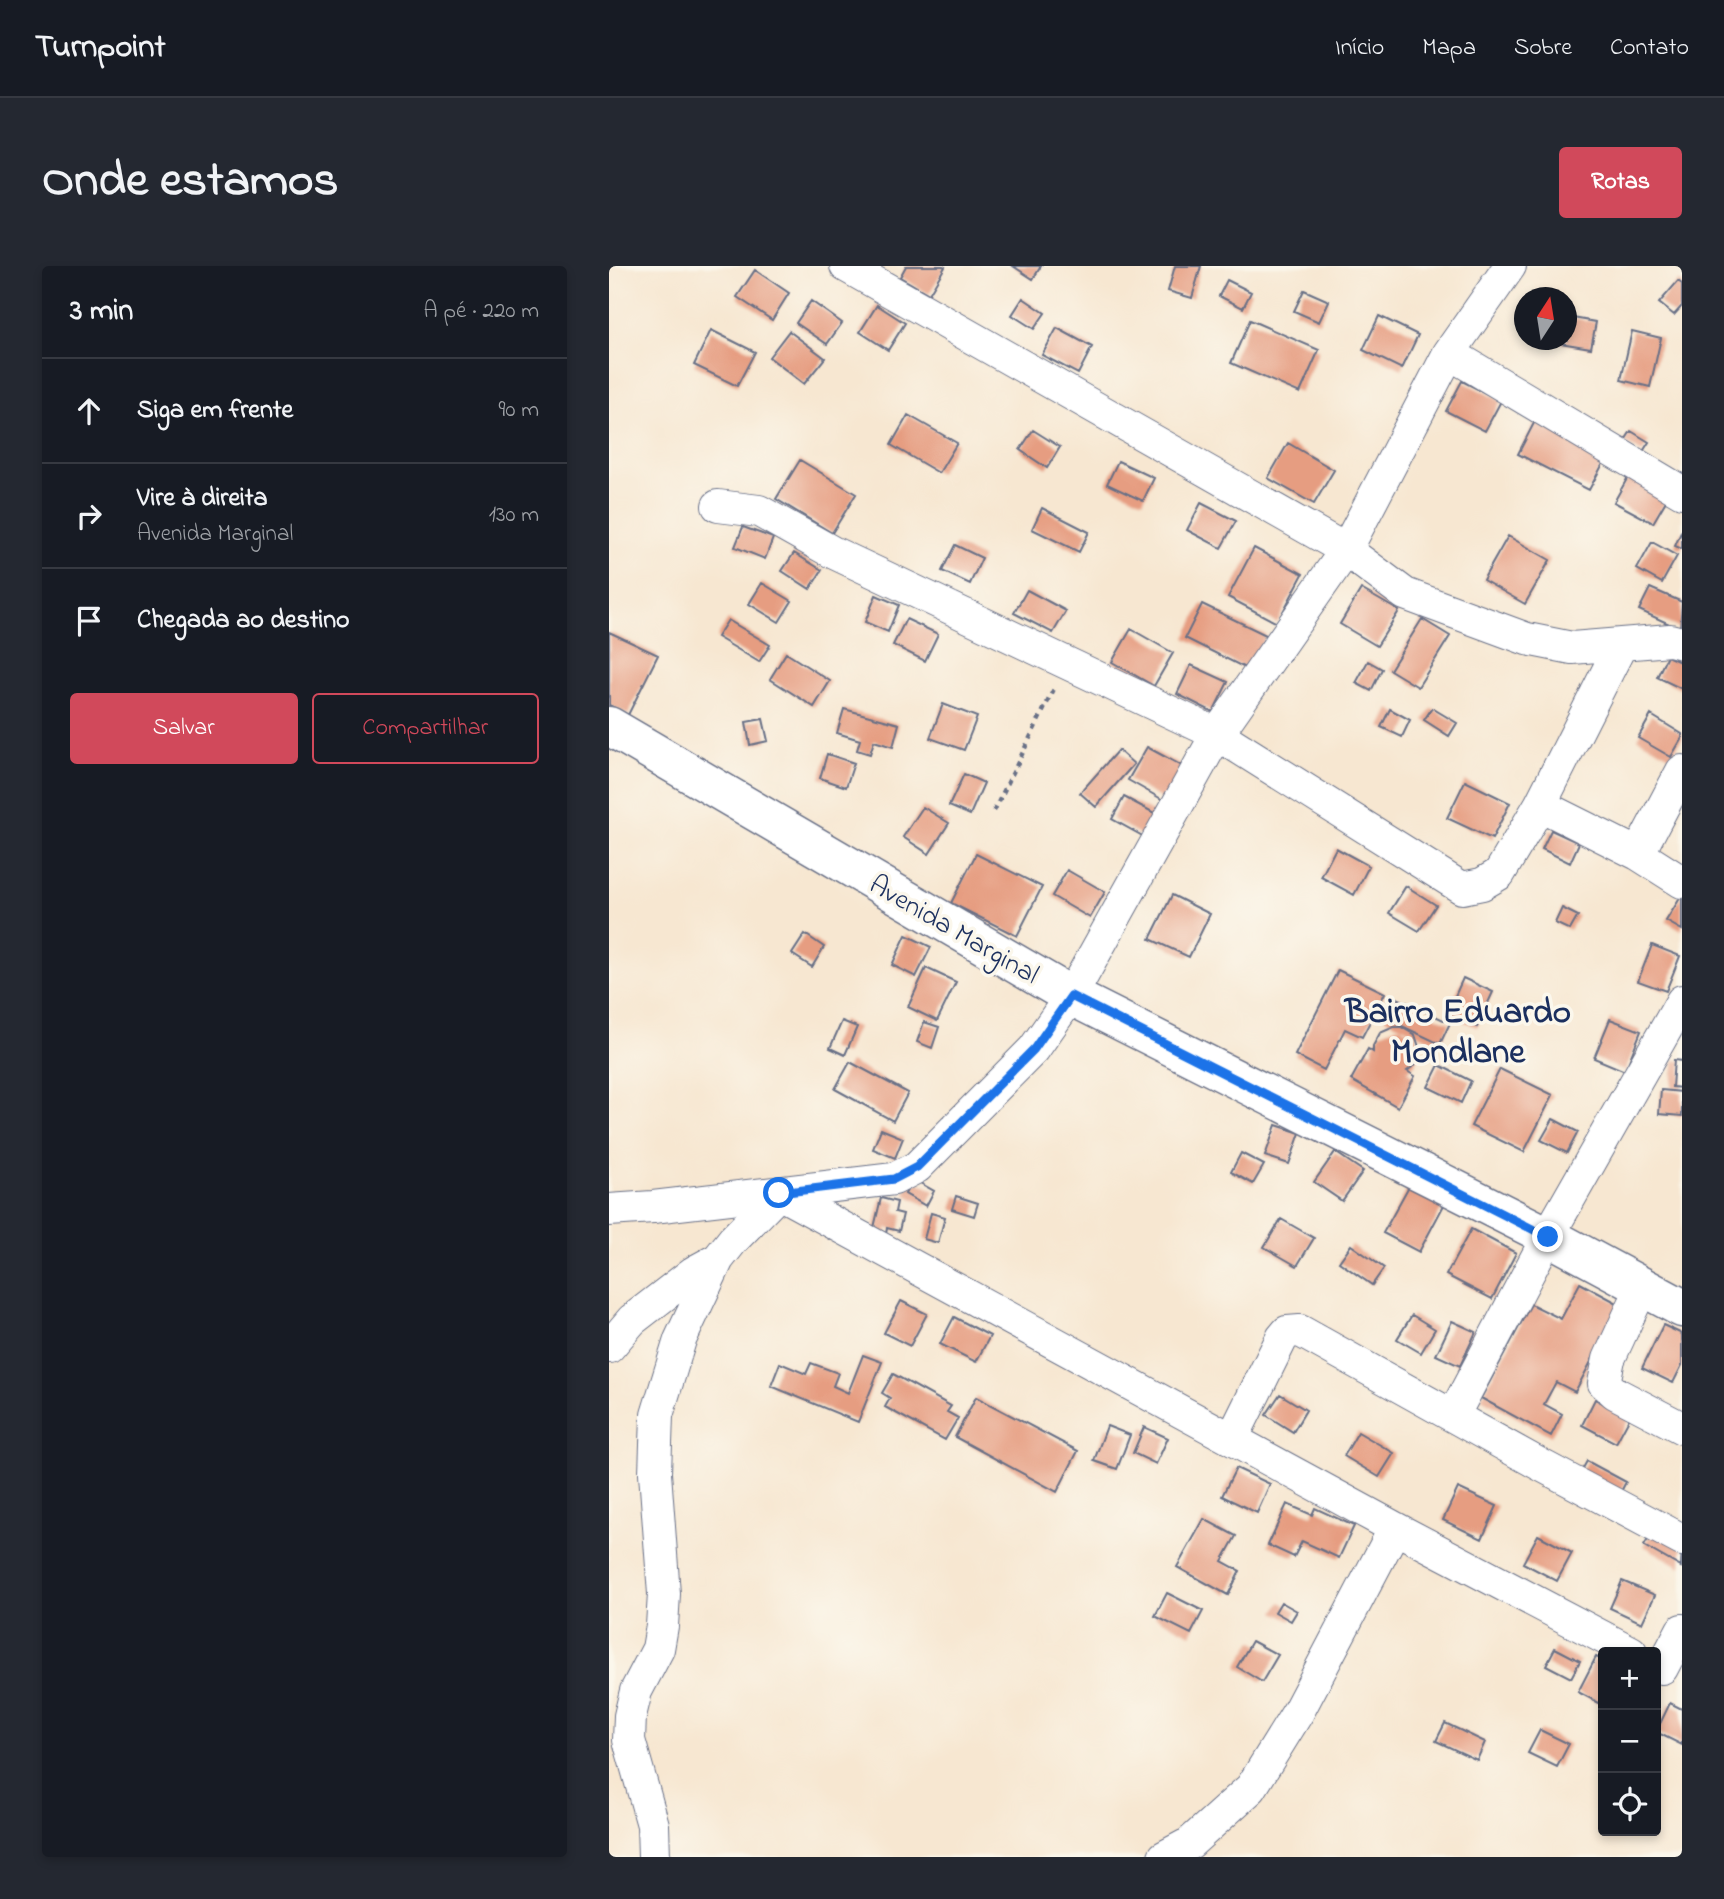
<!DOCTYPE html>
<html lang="pt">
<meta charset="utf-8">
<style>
:root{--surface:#171b24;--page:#242831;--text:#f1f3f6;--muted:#9ea1a6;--line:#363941;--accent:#d1495b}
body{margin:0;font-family:"Indie Flower",sans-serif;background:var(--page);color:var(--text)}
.controls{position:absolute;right:21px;bottom:21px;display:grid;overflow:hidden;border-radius:7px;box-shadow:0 4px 10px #0003}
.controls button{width:63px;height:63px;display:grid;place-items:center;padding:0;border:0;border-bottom:2px solid var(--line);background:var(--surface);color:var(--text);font:35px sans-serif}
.compass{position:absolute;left:905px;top:21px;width:63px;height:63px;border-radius:50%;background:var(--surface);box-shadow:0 4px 10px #0003;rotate:12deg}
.stop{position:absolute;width:21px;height:21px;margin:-16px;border:5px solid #1a73e8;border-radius:50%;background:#fff}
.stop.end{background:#1a73e8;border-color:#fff;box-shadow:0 2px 7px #0008}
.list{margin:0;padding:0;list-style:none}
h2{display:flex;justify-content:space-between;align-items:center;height:91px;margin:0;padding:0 28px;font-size:30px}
h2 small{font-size:23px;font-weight:400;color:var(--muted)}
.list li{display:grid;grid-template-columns:46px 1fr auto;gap:21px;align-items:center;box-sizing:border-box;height:105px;padding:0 28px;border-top:2px solid var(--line)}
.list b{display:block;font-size:26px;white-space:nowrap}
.list p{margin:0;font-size:23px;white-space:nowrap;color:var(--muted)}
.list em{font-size:23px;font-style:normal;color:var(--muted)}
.actions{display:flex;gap:14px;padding:21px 28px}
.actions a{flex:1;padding:16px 0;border:2px solid var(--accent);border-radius:7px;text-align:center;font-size:24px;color:var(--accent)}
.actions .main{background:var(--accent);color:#fff}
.icon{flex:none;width:38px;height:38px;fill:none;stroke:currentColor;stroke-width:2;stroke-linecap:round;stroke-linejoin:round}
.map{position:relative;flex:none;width:1073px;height:1591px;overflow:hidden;border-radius:7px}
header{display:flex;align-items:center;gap:42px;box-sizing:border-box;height:98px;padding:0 35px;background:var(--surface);border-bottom:2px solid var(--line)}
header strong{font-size:33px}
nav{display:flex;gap:38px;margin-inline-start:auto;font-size:24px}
.intro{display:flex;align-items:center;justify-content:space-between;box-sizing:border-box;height:168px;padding:0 42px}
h1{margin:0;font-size:49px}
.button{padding:18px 32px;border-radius:7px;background:var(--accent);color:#fff;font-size:24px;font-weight:700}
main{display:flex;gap:42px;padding:0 42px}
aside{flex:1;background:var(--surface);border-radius:7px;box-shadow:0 4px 10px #0003}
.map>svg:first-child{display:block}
.building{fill:#e69d81}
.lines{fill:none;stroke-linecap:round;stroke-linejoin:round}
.street-casing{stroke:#686f86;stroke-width:34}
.secondary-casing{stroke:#686f86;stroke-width:41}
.path{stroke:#686f86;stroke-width:4.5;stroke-dasharray:5 5;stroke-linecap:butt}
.street{stroke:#fff;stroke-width:32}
.secondary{stroke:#fff;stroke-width:38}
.route{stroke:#1a73e8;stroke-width:9}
.labels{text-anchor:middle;stroke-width:7;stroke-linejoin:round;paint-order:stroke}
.street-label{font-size:28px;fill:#1b2f5e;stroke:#fbf7ec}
.district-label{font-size:35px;font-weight:bold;fill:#1b2f5e;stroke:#fbf7ec}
</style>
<header>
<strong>Turnpoint</strong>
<nav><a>Início</a><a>Mapa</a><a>Sobre</a><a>Contato</a></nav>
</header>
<div class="intro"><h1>Onde estamos</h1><a class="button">Rotas</a></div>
<main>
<aside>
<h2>3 min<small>A pé · 220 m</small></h2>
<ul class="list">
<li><svg class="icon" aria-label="ahead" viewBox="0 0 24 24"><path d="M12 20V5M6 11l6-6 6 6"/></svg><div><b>Siga em frente</b></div><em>90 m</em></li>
<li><svg class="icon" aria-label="right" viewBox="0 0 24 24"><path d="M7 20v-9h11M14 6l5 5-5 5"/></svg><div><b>Vire à direita</b><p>Avenida Marginal</p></div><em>130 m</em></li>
<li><svg class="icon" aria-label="arrive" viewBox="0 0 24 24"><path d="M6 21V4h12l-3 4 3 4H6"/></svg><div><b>Chegada ao destino</b></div></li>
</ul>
<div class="actions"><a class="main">Salvar</a><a>Compartilhar</a></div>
</aside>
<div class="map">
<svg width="1073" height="1591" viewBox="0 0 1073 1591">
<rect width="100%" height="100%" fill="#fbf7ec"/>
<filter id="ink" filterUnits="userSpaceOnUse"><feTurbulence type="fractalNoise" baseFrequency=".0143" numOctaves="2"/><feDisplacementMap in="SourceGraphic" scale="14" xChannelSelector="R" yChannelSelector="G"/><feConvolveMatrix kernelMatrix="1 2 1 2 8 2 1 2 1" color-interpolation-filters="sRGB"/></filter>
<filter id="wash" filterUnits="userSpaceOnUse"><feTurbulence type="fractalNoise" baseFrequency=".00686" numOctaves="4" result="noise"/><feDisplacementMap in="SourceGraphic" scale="28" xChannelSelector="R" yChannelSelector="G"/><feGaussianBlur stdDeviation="1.57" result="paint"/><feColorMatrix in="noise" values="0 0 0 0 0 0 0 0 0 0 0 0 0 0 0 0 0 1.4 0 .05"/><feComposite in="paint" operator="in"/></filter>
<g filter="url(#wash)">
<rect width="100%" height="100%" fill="#f7e7d1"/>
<g id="blocks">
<path class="building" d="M297,0h37l2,1 -16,27 -29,-17z
M404,0h28l-8,13z
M566,0h26l-9,32 -24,-7z
M146,4l34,23 -17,27 -35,-23z
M618,14l24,12 -8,16 -24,-12z
M1069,15l4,3v22l-8,9 -15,-12z
M695,24l25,11 -10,21 -25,-11z
M414,32l22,15 -11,16 -22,-14z
M202,35l31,22 -15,21 -31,-21z
M268,39l28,18 -17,27 -28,-18z
M770,50l39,19 -16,34 -39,-19z
M958,51l29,5 -5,26 -31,-5 1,-3h6z
M641,54l69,30 -19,43 -69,-30z
M448,62l35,19 -14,27 -36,-19z
M102,64l44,22 -18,34 -43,-21z
M180,65l36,27 -21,26 -35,-27z
M1023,65l29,7 -11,49 -29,-7z
M853,115l39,20 -16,30 -39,-20z
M299,149l49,28 -18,30 -48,-28z
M926,155l71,37 -17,32 -71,-36z
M424,164l27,17 -13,21 -27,-18z
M1022,165l18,11 -7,11 -18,-11z
M679,177l46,27 -20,34 -46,-26z
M191,194l56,34 -24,39 -56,-34z
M509,195l36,17 -11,23 -36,-17z
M1019,211l39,22 -14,24 -39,-21z
M592,237l35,18 -15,27 -34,-18z
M433,242l47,24 -10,20 -47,-23z
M134,261l30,11 -8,21 -30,-12z
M1073,264v19l-7,-3z
M899,270l42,24 -25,44 -42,-24z
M1043,276l25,14 -15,27 -25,-14z
M346,279l27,13 -12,26 -28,-13z
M645,282l49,26 -26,49 -49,-26z
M185,287l28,17 -12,19 -28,-18z
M153,317l30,18 -13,21 -30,-18z
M1041,322l32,14 -2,27 -41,-19z
M752,323l38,22 -22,35 -37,-22z
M418,324l39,21 -13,22 -39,-20z
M267,329l23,10 -11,27 -23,-10z
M593,338l64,31 -17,35 -64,-32z
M297,353l32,15 -13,27 -32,-16z
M813,353l28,17 -32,51 -28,-17z
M119,354l42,25 -11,17 -42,-25z
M522,363l42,24 -19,33 -42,-24z
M0,366l49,23 -30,60 -19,-10z
M177,387l44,28 -16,26 -44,-28z
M1058,390l15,7v26l-25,-12z
M759,395l14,8 -11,22 -15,-8z
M582,399l37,17 -15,30 -36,-18z
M334,438l34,13 -13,33 -34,-12z
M823,442l25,15 -8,13 -25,-16z
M235,443l55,15 -6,23 -19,-6 -4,13 -13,-4 3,-10 -23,-7z
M781,443l20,11 -8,17 -21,-10z
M1042,449l31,19v4l-11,19 -33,-19z
M154,453l5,22 -18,4 -4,-23z
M538,481l37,20 -19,34 -37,-21z
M509,484l16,14 -38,43 -16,-14z
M218,488l27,9 -8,24 -26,-9z
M355,508l20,9 -14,32 -21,-9z
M856,515l45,22 -18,36 -45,-21z
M515,531l36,19 -12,23 -36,-20z
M314,541l26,16 -20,31 -26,-17z
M942,564l28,13 -9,20 -28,-14z
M727,582l33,18 -15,29 -33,-18z
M367,588l66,33 -25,49 -66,-33z
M458,604l38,22 -15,26 -38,-22z
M797,620l30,19 -17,26 -30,-18z
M563,629l38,19 -21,43 -39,-18z
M1073,629v35l-16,-9z
M953,642l16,8 -8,14 -15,-7z
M196,668l19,13 -12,20 -20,-13z
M297,669l25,12 -15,30 -24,-12z
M1043,679l28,11 -14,35 -28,-10z
M317,702l30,14 -19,39 -29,-14z
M729,704l47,23 -23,44 -17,-8 -21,41 -29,-15z
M854,712l30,14 -16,35 -30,-13z
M786,731l55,26 -10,21 -55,-26z
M1001,753l31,12 -16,40 -31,-13z
M233,755l15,6 -12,28 -15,-7z
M315,756l15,5 -7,21 -15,-6z
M785,761h7l14,8 5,15 -5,15 -8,6 8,5 -17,31 -47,-27 17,-31 5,3v-6l7,-13z
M1065,794l8,1v27l-10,-1z
M241,796l58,31 -15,28 -58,-32z
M830,799l32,16 -10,22 -33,-16z
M891,803l53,26 -29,57 -53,-26z
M1052,824l21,2v24l-23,-2z
M944,853l25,13 -11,21 -26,-13z
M667,859l24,8 -11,31 -24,-8z
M272,863l22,9 -8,20 -22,-9z
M726,886l28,19 -21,30 -28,-19z
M632,887l23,12 -11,19 -22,-12z
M304,913l21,12 -8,15 -21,-12z
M800,920l35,19 -25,47 -36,-19z
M347,930l22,7 -4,13 -22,-7z
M272,932l16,4 -2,10 8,2 -4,17 -12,-3 -1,6 -13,-2z
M322,947l14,4 -7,26 -14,-4z
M672,953l33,19 -17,28 -33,-19z
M862,963l45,24 -24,46 -46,-24z
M742,979l33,23 -12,17 -33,-23z
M971,1017l41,22 -46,87 -19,-10 -12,22 18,10 -11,22 -70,-38 50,-94 30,15z
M292,1035l26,13 -17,32 -26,-13z
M803,1049l23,14 -14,24 -24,-14z
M345,1051l36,19 -14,26 -36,-18z
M843,1055l24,11 -16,34 -24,-11z
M1054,1059l19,9v31l-9,18 -31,-15z
M254,1089l19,7 -24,60 -87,-36 9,-23 26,11 5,-11 27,10 -5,13 15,7z
M284,1108l58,32 -4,6 11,6 -13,22 -60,-33 5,-9 -8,-5z
M671,1128l26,16 -13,22 -27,-17z
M367,1131l102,54 -21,41 -102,-55z
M986,1133l35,18 -14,26 -34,-18z
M498,1160l23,9 -13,34 -23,-8z
M535,1161l24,11 -12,26 -23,-11z
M749,1166l36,21 -15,24 -35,-21z
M978,1195l39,21 -10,19 -39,-22z
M627,1202l34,16 -13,29 -35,-17z
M849,1222l39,18 -15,33 -39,-19z
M678,1238l25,11 3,-7 39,18 -15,32 -37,-17 -8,16 -26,-12z
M595,1253l32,17 -14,25 18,10 -12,24 -51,-28z
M1044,1265l29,17 -1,19 -37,-21z
M929,1269l34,18 -15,28 -34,-18z
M1013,1315l33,14 -13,28 -32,-15z
M558,1327l36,18 -12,23 -36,-18z
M672,1336l16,9 -6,10 -16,-9z
M643,1375l26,14 -16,27 -25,-15z
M946,1382l25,13 -9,17 -25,-13z
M987,1391l7,3v45l-25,-13z
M1061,1437l12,6v36l-26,-13z
M836,1457l40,19 -8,18 -41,-19z
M931,1464l29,14 -12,23 -29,-14z"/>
</g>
</g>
<g filter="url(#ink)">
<use href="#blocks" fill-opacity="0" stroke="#686f86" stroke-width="2"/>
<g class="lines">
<g class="street-casing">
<path id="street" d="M237,0l500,284 59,44 122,45 45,9 98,-8 12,3
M840,87l233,139
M109,240l41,5 73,41 385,182 245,154 20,-4 17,-10 41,-69 81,-160
M931,539l98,49 44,28
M1029,588l44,-83
M0,944l44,-3 241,-28 23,-12 117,-118 37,-53 146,-262 129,-184 103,-197 61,-87
M1033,1021l-33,72 -5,24 11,10 67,35
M0,1081l23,-27 62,-48 24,-13 15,-19 46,-47 616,335 236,124
M844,1150l95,-180 134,-235
M623,1173l50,-101 5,-6 13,-1 239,133 143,76
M1053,1402l20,-38
M45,1591l-1,-32 -24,-85 1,-24 6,-25 22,-42 4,-23 2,-32 -9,-121 2,-58 23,-75 38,-81
M555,1591l26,-14 61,-55 47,-76 97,-184"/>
</g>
<g class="secondary-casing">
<path id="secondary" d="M0,460l462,270 477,240 134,72"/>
</g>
<path class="path" d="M385,545l60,-122"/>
<use href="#street" class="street"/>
<use href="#secondary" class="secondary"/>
</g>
</g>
<g class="lines" filter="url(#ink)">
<path class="route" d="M170,927l115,-14 23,-12 117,-118 37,-53 477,241"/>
</g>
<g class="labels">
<g class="street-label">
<text transform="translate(346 662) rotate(30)" y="10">Avenida Marginal</text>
</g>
<g class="district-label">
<text x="849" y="756">Bairro Eduardo<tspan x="849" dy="40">Mondlane</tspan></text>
</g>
</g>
</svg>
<div class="controls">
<button>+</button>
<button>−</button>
<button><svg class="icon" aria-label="locate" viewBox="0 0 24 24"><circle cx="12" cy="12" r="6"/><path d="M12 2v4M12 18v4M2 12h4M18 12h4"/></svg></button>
</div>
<svg class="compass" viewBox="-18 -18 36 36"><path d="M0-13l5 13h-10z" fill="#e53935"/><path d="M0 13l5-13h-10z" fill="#9ea1a6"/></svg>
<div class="stop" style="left:170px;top:927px"></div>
<div class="stop end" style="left:939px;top:971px"></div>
</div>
</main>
